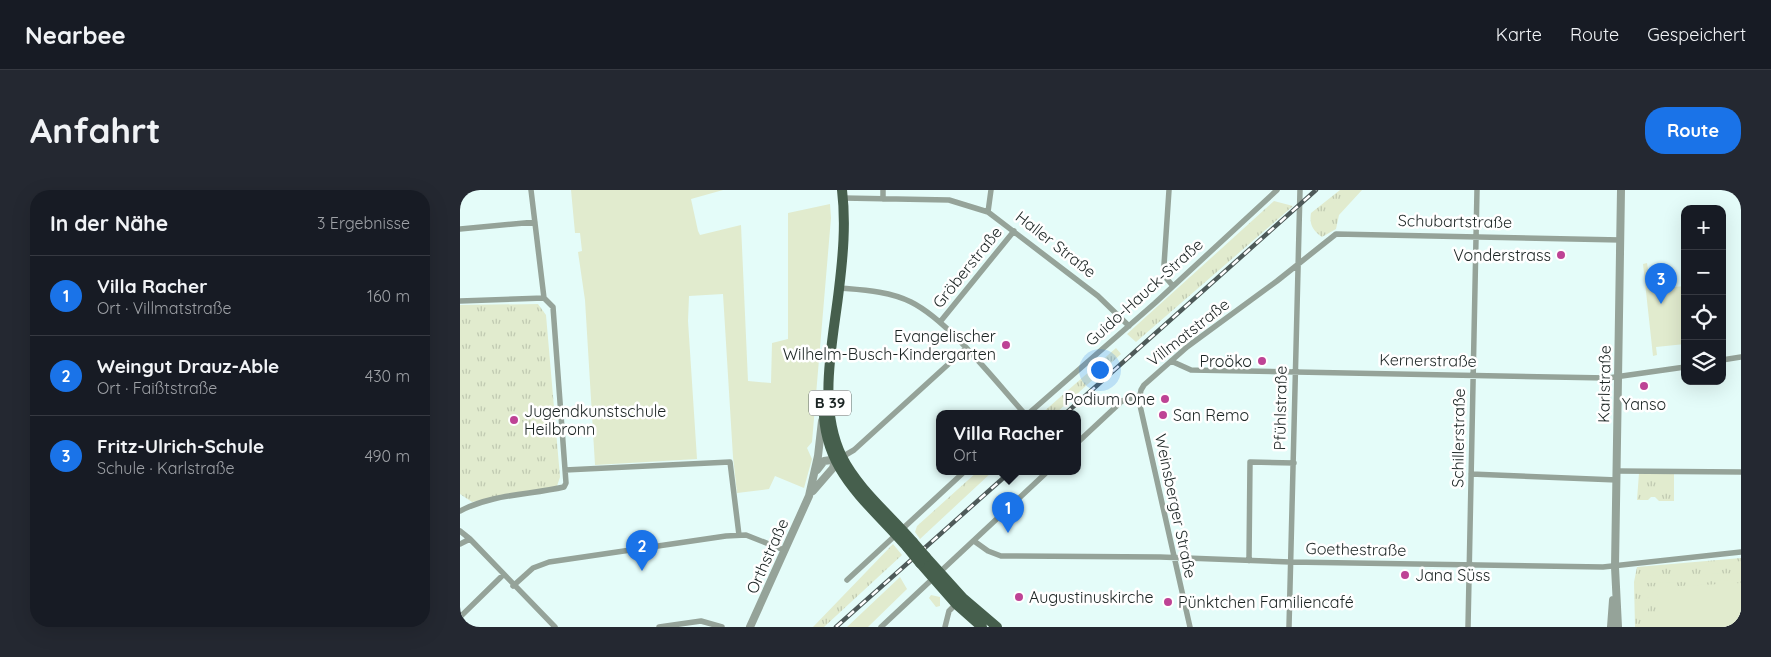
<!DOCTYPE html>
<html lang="de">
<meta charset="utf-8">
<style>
:root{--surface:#171b24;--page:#242831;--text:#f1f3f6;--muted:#9ea1a6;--line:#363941;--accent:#1a73e8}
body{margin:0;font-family:Quicksand,sans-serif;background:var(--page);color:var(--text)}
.controls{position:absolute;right:15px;top:15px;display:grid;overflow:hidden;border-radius:10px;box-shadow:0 5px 20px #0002}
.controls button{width:45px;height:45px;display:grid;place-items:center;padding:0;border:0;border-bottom:1px solid var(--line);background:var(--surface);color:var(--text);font:25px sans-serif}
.you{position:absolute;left:639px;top:179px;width:18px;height:18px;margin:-12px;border:4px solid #fff;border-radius:50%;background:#1a73e8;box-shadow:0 0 0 8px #1a73e833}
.badge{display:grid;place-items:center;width:32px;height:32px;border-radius:50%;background:var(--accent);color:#fff;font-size:16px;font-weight:700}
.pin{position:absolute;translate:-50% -41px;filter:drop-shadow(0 1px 2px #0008)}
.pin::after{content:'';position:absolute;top:26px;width:18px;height:15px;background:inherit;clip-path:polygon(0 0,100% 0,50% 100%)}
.popup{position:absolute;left:476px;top:220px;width:145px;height:65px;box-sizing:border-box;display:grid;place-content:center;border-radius:10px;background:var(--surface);filter:drop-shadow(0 1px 4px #0005);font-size:16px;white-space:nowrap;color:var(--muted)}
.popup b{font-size:19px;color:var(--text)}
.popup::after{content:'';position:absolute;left:50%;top:100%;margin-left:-10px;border:10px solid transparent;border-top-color:var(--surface)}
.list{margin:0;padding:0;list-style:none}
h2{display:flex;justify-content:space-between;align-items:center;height:65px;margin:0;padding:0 20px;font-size:21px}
h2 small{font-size:16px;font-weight:400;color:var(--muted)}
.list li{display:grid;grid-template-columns:32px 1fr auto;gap:15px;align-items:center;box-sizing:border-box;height:80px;padding:0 20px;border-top:1px solid var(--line)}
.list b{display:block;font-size:19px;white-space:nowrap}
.list p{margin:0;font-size:16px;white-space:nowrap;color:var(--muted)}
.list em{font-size:16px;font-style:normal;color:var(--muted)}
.icon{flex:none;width:28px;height:28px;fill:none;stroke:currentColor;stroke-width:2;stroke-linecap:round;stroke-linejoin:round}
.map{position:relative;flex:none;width:1281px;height:437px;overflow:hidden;border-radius:20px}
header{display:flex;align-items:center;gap:30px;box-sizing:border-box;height:70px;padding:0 25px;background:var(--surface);border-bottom:1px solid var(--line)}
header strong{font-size:24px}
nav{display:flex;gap:28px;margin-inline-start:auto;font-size:18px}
.intro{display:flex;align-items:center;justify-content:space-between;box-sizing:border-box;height:120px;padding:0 30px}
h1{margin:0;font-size:35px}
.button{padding:12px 22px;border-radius:20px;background:var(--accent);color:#fff;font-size:18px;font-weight:700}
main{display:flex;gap:30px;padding:0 30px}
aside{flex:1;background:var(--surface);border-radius:20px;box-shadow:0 5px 20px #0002}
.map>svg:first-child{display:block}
.grass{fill:url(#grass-tufts)}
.garden{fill:#e1ebce}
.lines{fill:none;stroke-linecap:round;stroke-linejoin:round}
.minor{stroke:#95a399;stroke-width:5.5}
.tertiary{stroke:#95a399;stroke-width:8}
.primary{stroke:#465f4d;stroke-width:10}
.rail-casing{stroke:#4e5a59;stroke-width:4.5}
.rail{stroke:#fff;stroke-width:2.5;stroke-dasharray:8;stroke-linecap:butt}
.primary-bridge{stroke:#465f4d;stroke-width:10}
.poi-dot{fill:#be4395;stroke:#fff;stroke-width:2}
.labels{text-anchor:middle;stroke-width:5;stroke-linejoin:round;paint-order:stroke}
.shield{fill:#fff;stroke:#5f6665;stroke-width:1}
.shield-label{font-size:15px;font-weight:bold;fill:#1b2423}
.street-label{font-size:16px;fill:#1b2423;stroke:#fff}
.poi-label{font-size:16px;fill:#1b2423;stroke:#fff;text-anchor:start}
</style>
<header>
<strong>Nearbee</strong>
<nav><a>Karte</a><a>Route</a><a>Gespeichert</a></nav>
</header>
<div class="intro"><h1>Anfahrt</h1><a class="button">Route</a></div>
<main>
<aside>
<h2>In der Nähe<small>3 Ergebnisse</small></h2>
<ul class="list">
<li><span class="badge">1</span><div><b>Villa Racher</b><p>Ort · Villmatstraße</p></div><em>160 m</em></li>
<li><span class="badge">2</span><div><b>Weingut Drauz-Able</b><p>Ort · Faißtstraße</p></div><em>430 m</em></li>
<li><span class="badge">3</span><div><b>Fritz-Ulrich-Schule</b><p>Schule · Karlstraße</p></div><em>490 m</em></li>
</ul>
</aside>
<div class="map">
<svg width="1281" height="437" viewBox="0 0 1281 437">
<defs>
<pattern id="grass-tufts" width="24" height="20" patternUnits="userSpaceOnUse" patternTransform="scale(1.25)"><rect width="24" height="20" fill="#e1ebce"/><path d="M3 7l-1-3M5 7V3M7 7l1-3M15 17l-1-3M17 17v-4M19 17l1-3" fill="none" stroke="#c0c9b1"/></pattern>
</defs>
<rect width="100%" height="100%" fill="#e4fcf9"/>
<path class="grass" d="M880,0h22l-23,25 -3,14 -14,8c-9,-6 -13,-13 -11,-24z
M814,11l19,5 -157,136 -9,-8z
M78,114l8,11 14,162 -3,9 -85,16 -12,-8v-189z
M656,158l5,6 -66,60h-14z
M517,282h15l-72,67 -5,-7 2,-6z
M1179,283l35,1v27h-15l-4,-4h-4l-3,3h-11z
M433,354l9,11 -78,72h-11z
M1281,368v69h-106l-1,-45 3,-15z
M471,405l9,2v9l-4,1 -7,-9z"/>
<path class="garden" d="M111,0h152l-32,9 7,32 2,4 41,-10 7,156 23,2 1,-40 16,-4v-126l42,-9 1,14 -19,224 -5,6 5,11 -8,29 -29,-12 -6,13 -32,4 -4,-36 -10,-163 -34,2 -1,25 9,138 -102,6 -10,-165 -7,-48 4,-1 -2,-18h-5z
M1187,73l4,26 34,-3v58l-29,3 1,8 -4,1 -10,-92z
M1281,383v7l-95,3v-7z
M440,387l7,12 -39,38h-21z
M1281,393v44h-83l-1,-34 -9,16 2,18h-5c-4,-16 -1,-30 13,-40z"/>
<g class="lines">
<path class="minor" d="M709,0l-5,75 3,14 6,7
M383,8l106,2 39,12 110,84 31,30
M423,9v-9
M528,22l3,-22
M0,39l75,-7
M379,98c24,2 50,3 72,14 38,19 84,79 114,112
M0,111l84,-3
M480,132l74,-91
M1262,170l19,-3
M711,171l20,9 417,8 77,-11
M568,224l127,-111 122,-113
M617,253l45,-42 17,-5
M382,267l12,-7 111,-101
M105,280l165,-8 9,73
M1157,281l124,1
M1011,284l146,6
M0,321c32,-17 69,-16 104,-24l2,-4 -13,-176 -9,-9 -13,-108
M0,341l10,8 85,88
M514,351l14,10 13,5 159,1 130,5 313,5 138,-15
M0,354l10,-5
M789,371l1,-99 44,1
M387,390l117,-108
M53,396l20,-18 16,-6 177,-26 20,-1 38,15
M0,427l43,-42
M199,437l42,-6 21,6
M421,437l166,-155
M485,437l4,-16 7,-7
M730,437l-51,-226 2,-11 3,-5 43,-38 90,-66 59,-47 285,6
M829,437l11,-437
M1008,437l9,-437"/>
<path class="tertiary" d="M357,280l7,-9 14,-2
M353,301l20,-23 2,-7
M290,437l59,-131 9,-40 4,-35
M1151,437l2,-27
M1158,437l-3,-60 6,-377"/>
<path class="primary" d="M382,0c4,33 1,66 -3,99 -6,53 -22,117 3,168 16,32 48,58 71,85
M364,207c-5,71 41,102 83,150
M466,367l37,41 34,29
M460,373l36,41 26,23"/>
<g class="rail-casing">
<path id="rail" d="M605,224l251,-224
M376,437l174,-155"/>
</g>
<use href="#rail" class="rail"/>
<path class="primary-bridge" d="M453,352l13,15
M447,357l13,16"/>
</g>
<g class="poi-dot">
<circle cx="1101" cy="65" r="5"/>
<circle cx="546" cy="155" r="5"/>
<circle cx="802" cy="171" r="5"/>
<circle cx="1184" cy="196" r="5"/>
<circle cx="705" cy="209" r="5"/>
<circle cx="703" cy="225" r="5"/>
<circle cx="54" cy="230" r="5"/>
<circle cx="945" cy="385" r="5"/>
<circle cx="559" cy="407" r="5"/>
<circle cx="708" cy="412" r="5"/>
</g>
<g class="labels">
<rect class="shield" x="349" y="200.5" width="42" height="25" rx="4"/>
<g class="shield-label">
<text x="370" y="218">B 39</text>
</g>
<g class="street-label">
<text transform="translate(995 31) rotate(1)" y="6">Schubartstraße</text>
<text transform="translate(596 54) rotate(38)" y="6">Haller Straße</text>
<text transform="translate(507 77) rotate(-51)" y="6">Gröberstraße</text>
<text transform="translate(684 102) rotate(-42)" y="6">Guido-Hauck-Straße</text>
<text transform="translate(728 142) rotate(-38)" y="6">Villmatstraße</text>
<text transform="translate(968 170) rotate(1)" y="6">Kernerstraße</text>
<text transform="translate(1144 194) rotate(-89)" y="6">Karlstraße</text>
<text transform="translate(820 218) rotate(-89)" y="6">Pfühlstraße</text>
<text transform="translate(998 248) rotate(-89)" y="6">Schillerstraße</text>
<text transform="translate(716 316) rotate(78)" y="6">Weinsberger Straße</text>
<text transform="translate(896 359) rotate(1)" y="6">Goethestraße</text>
<text transform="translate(307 366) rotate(-66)" y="6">Orthstraße</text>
</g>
<g class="poi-label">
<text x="1091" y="71" text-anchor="end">Vonderstrass</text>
<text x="536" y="152" text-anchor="end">Evangelischer<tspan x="536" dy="18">Wilhelm-Busch-Kindergarten</tspan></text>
<text x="792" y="177" text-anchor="end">Proöko</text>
<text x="695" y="215" text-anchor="end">Podium One</text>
<text x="1184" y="220" text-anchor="middle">Yanso</text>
<text x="64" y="227">Jugendkunstschule<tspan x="64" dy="18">Heilbronn</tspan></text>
<text x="713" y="231">San Remo</text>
<text x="955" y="391">Jana Süss</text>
<text x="569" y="413">Augustinuskirche</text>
<text x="718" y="418">Pünktchen Familiencafé</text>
</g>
</g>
</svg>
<div class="controls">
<button>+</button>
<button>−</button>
<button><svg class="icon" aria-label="locate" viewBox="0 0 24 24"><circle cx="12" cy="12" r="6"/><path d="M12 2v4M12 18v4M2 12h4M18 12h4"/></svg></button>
<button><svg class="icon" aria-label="layers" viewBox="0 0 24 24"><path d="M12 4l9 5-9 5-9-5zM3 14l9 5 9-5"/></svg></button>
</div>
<div class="you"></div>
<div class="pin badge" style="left:548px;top:343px">1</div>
<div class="popup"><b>Villa Racher</b>Ort</div>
<div class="pin badge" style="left:182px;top:381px">2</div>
<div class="pin badge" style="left:1201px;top:114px">3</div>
</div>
</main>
